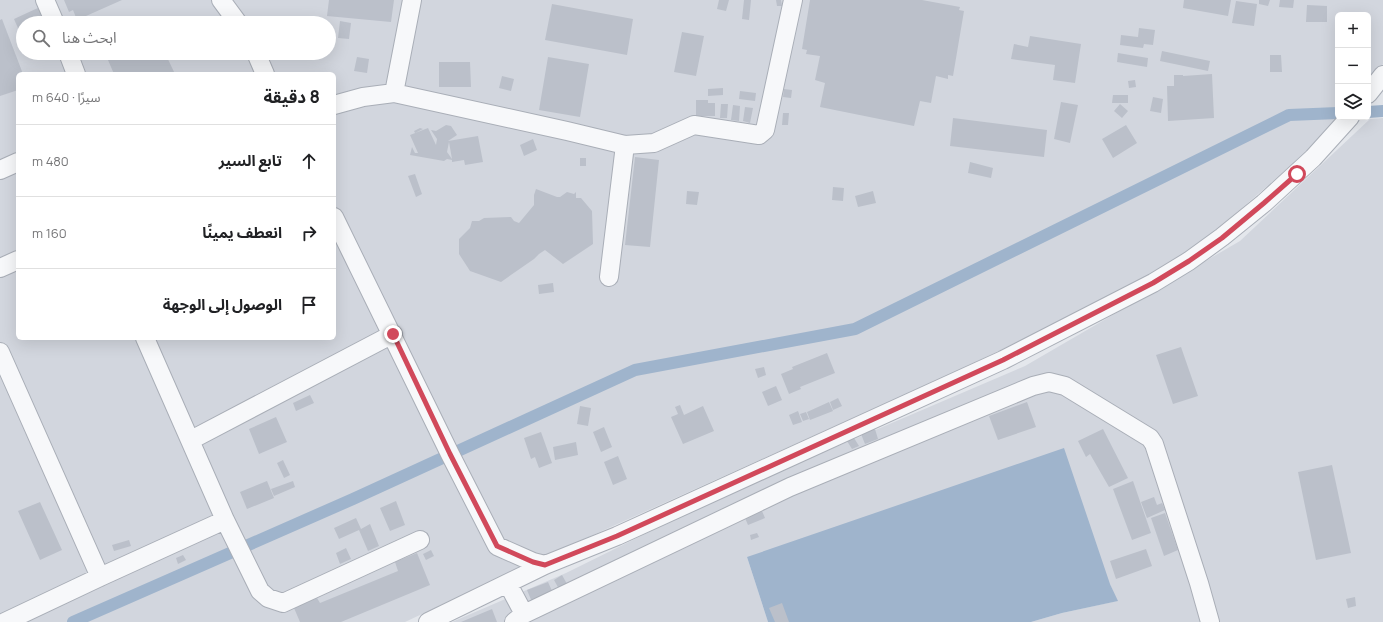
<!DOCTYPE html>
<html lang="ar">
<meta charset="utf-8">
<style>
:root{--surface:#fff;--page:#f2f2f2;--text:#202124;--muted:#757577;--line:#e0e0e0}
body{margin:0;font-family:Manrope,"Noto Sans Arabic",sans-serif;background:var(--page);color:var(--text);direction:rtl}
.controls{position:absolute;right:12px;top:12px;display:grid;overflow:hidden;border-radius:6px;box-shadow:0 4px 16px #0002}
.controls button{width:36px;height:36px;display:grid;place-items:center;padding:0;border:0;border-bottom:1px solid var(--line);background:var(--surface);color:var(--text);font:20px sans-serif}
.stop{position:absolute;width:12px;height:12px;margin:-9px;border:3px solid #d1495b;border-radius:50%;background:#fff}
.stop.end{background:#d1495b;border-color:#fff;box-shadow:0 1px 4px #0008}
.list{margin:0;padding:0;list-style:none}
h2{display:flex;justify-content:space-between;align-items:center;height:52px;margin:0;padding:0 16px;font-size:17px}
h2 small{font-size:13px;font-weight:400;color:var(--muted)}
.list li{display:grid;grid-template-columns:26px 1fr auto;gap:12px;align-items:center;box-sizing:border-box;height:72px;padding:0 16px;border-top:1px solid var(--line)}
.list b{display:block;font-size:15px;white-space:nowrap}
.list em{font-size:13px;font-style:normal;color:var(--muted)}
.icon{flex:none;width:22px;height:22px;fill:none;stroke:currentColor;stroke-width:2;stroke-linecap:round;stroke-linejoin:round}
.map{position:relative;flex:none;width:1383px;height:622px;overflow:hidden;direction:ltr}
.search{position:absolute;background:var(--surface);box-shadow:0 4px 16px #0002;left:16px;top:16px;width:320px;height:44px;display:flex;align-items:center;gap:10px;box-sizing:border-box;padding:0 14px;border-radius:22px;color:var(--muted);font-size:15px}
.panel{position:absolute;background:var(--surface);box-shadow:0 4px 16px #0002;left:16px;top:72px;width:320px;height:268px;border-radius:6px;direction:rtl}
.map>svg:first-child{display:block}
.built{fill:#d2d6de;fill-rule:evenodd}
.water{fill:#9fb4cc}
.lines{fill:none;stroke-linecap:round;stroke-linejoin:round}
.canal{stroke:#9fb4cc;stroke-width:12}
.building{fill:#bbc0ca;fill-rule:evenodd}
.minor-casing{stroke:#a9aeb7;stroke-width:20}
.minor{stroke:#f7f8fa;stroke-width:18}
.route{stroke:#d1495b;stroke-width:5}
</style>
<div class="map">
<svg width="1383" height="622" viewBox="0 0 1383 622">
<rect width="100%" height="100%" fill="#e4e7ec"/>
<path class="built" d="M0,0h1383v64l-15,19v-68h-30v102l-28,32 -90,78 -17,14 -57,37 -80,41 -124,59 -409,184 -128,60h-405zM23,23h306v30h-306zM18,74h316v264h-316z
M1383,118v504h-352l31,-9 55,-12 -7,-17 -363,-27 21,65h-316l114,-49 160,-79 299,-128 215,-125 130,-122z"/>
<path class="water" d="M1064,448l46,136 8,17 -56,12 -31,9h-263l-21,-65z"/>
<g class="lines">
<path class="canal" d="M1368,112l15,-1
M73,622l280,-123 282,-129 220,-41 434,-214 49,-2"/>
</g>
<path class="building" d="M64,0h58l-45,20 -4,-10 -4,2z
M329,0h65l-3,22 -64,-6z
M719,0h10l-3,11 -9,-2z
M744,0h7l-2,20 -7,-1z
M776,0h5l1,6h-5z
M810,0h112l38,7 -1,3 5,1 -11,65 -5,-1v4l-12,-3 -5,27 -11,-2 -6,25 -94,-19 5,-24 -10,-3 5,-24 -14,-2 1,-4 -5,-1z
M1184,0h47l-3,16 -45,-8z
M1259,0h11l-2,6 -9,-2z
M1280,0h14l-1,8 -14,-1z
M53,1l-7,22h-23v10l-2,2 -7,-16z
M1236,1l21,3 -3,22 -22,-3z
M552,4l81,15 -6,36 -82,-15z
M1307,5l20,1v16h-21z
M2,19l21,55h-5v16l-18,6v-76z
M150,19l2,4h-12z
M340,21l11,2 -2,16 -11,-1z
M1139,28l16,2 -2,15 -9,-1 -1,4 -23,-3 1,-10 17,2z
M682,32l22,4 -8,40 -22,-4z
M1030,36l51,8 -6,39 -22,-3 2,-15 -44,-6 3,-15 14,3z
M1162,51l48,10 -2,10 -48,-10z
M105,53h60l10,21h-61z
M1118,53l30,5 -1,9 -30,-5z
M1270,55h11l1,17h-12z
M357,57l12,2 -2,14 -13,-2z
M548,57l41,7 -9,53 -41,-7z
M439,62h31l1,25h-32z
M1212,74l2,44 -46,3 -1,-35h7v-11h9v1z
M502,76l12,3 -3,12 -12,-3z
M1135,80l1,7 -7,1 -1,-7z
M723,88v7l-15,1v-7z
M784,89l8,1 -1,8 -8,-1z
M740,91l16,2 -1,8 -16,-2z
M1113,95h15v8h-16z
M1153,97l10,2 -2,14 -11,-2z
M696,100h12v3h7v13h-19z
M1061,102l17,3 -8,38 -16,-4z
M721,104h7l-1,14h-7z
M1120,104l8,7 -6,7 -8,-7z
M733,105l7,1 -1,15 -8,-1z
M745,107l8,1 -3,15 -7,-2z
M783,113h6l-1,12h-6z
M953,118l94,12 -3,27 -94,-11z
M446,125l5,1 6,9 -9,6 30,-5 5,26 -18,3 -1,-5 -12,2v-2l-5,-1 -3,2 -34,-6 2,-8 3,6h3l-8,-18 18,-7 8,17 1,-6 -6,-9 5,1zM449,142l3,17 -5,-7z
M1126,125l11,18 -24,15 -11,-19z
M420,128l3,1 -8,4 -1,-2z
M533,139l4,11 -13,6 -4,-11z
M635,157l24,3 -9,87 -25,-2z
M580,158h6v8h-6z
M970,162l23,6 -2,10 -23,-5z
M415,174l7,20 -6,3 -8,-21z
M833,187l11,1 -1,13 -11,-1z
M536,189l21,8h3l7,-5 7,2 2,-2v6h5l11,13 1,33 -30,20 -18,-14 -6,4 -5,5 -33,23 -31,-11 -11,-17v-15l11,-11 2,-7h7l5,-3 27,-1 3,4 5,2 15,-18v-10z
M687,191l12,1 -2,13 -11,-1z
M873,191l3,12 -18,4 -3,-11z
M553,283l1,9 -15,2 -1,-9z
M1181,347l17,49 -25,8 -17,-49z
M827,353l8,20 -35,14 1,2 -12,5 -8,-20 12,-5 -1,-2z
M764,367l2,8 -8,3 -3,-9z
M776,386l6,14 -14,6 -6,-14z
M310,395l4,8 -18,8 -3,-8z
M838,398l4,8 -9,4 -3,-8z
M829,402l4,9 -23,9 -3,-8z
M1027,402l9,25 -38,13 -9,-24z
M680,405l4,10 19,-9 11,25 -31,13 -12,-27 7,-3 -3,-7z
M580,406l11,2 -3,18 -11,-2z
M798,411l4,11 -9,3 -4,-10z
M806,412l3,7 -6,2 -3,-7z
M276,417l11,25 -28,12 -10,-25z
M604,427l8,20 -11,5 -8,-20z
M875,429l3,10 -13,5 -4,-10z
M1103,429l25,49 -19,9 -19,-33 -4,3 -8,-16z
M541,432l11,31 -13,5 -4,-11 -4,2 -7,-21z
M854,438l5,8 -7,3 -5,-8z
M576,442l2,13 -23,5 -2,-13z
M618,456l9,23 -14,6 -9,-23z
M283,460l7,15 -6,3 -7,-15z
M1332,465l19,88 -35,7 -18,-88z
M267,481l7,17 -27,11 -7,-17z
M293,481l2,6 -21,9 -3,-7z
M1133,481l18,52 -19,7 -19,-51z
M1154,497l3,8 5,-2 3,7 -18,8 -6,-16z
M396,501l9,24 -15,6 -10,-23z
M40,502l22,48 -22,10 -22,-49z
M762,511l3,7 -17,7 -3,-7z
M1165,513l13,37 -14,6 -13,-38z
M356,518l5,11 9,-5 9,22 -11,5 -9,-21 -20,9 -5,-11z
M757,533l2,4 -8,3 -1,-5z
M129,540l2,6 -17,5 -2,-6z
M346,548l5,11 -11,5 -4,-11z
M1146,549l6,17 -36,13 -6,-18z
M431,550l3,6 -8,4 -3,-6z
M417,553l13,32 -89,37h-41l-6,-14 23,-10 3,5 78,-32 -3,-9z
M183,555l3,5 -8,4 -2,-6z
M562,575l5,9 -8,5 -5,-9z
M548,582l5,11 -21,9 -5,-12z
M1355,597l1,9 -8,2 -2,-9z
M782,603l7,19h-14l-6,-14z
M492,609l5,13h-36z"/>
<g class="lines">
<g class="minor-casing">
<path id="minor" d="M45,0l10,23
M221,0l17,23
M68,53l8,21
M256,53l9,21
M394,93l18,-93
M1368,94l15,-19
M334,105l29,-8 31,-4 173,38 58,14 29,-2 40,-18 65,10 6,-5 28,-130
M0,170l18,-8
M334,217l116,237 47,92 36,16 12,3
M0,268l18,-8
M609,277l16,-132
M145,338l80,182 35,71 8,7 15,5 137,-63
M0,352l100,225
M191,440l202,-106
M508,584l16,30
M5,622l95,-45 125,-57
M428,622l117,-57 72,-29 386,-176 150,-77 36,-22 33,-24 42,-34 49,-45 37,-41
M514,622l10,-8 266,-127 243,-101 16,-4 16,4 85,52 4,6 45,139 11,39"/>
</g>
<use href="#minor" class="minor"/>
</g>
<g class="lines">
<path class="route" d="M393,334l57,120 47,92 36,16 12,3 72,-29 386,-176 150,-77 36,-22 33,-23 42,-35 33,-29"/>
</g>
</svg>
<div class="controls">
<button>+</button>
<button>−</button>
<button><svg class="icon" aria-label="layers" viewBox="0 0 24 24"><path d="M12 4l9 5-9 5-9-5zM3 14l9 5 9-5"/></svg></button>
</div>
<div class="stop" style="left:1297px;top:174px"></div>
<div class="stop end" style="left:393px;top:334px"></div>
<div class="search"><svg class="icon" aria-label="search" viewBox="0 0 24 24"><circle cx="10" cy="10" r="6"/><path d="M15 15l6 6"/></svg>ابحث هنا</div>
<section class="panel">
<h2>8 دقيقة<small>سيرًا · 640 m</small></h2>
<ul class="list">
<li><svg class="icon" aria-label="ahead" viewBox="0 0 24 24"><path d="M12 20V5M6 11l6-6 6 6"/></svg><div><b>تابع السير</b></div><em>480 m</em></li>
<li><svg class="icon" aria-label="right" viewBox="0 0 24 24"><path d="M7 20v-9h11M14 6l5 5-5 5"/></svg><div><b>انعطف يمينًا</b></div><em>160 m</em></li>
<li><svg class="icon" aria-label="arrive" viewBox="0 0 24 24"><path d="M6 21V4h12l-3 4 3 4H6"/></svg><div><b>الوصول إلى الوجهة</b></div></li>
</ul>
</section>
</div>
